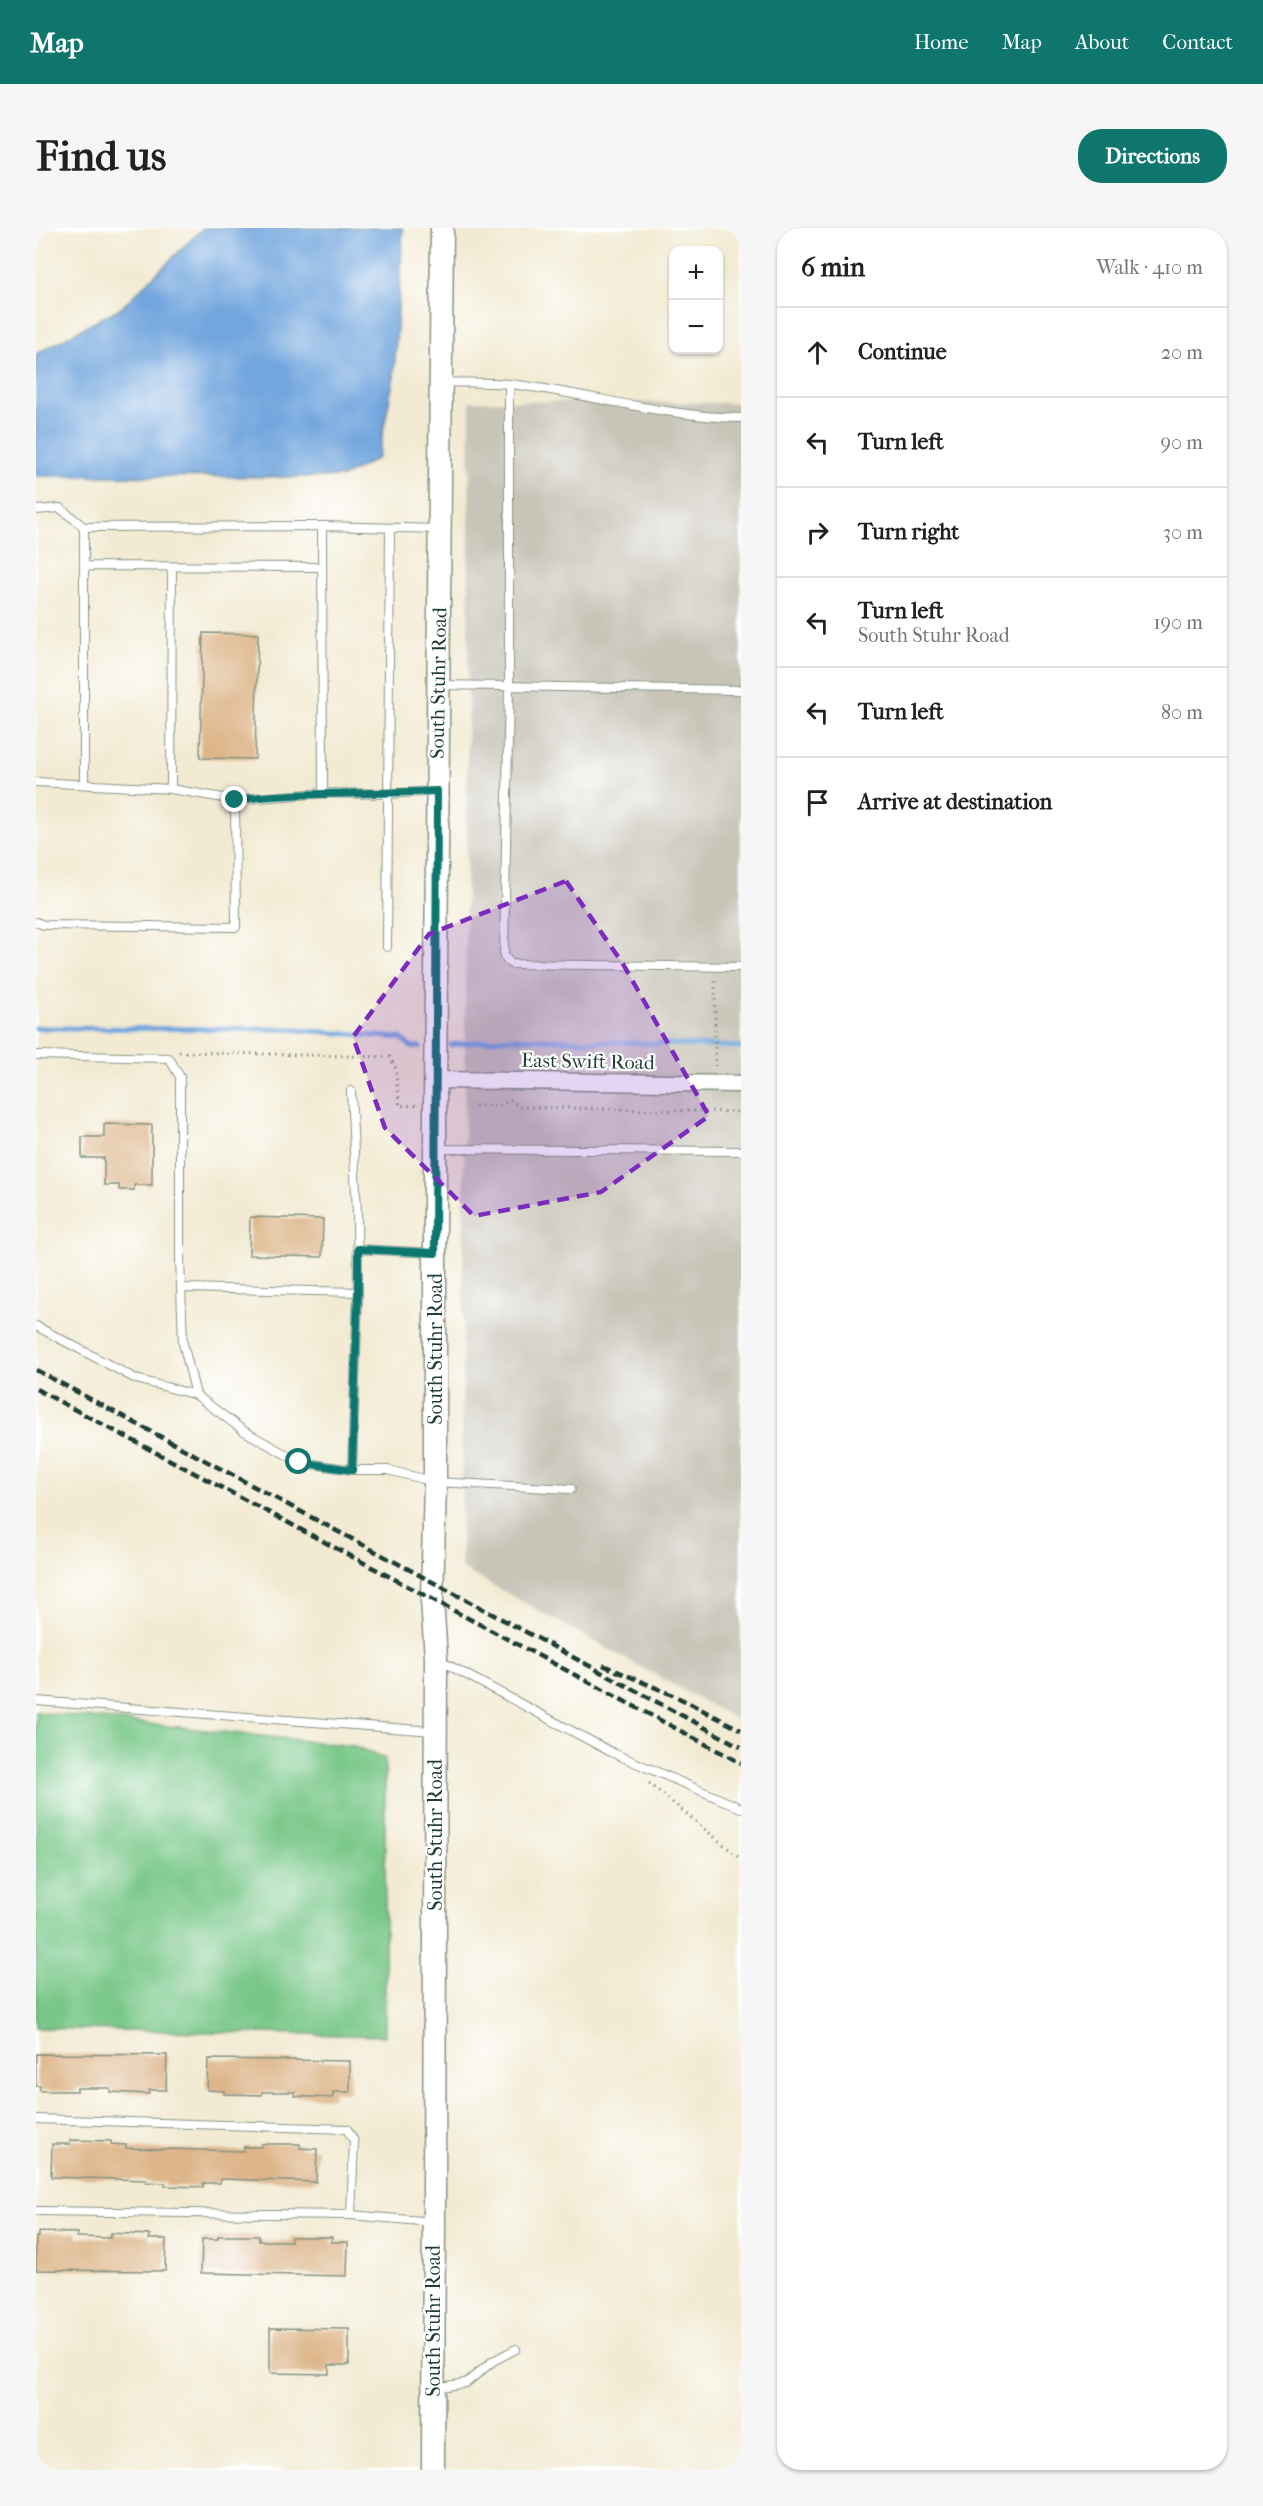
<!DOCTYPE html>
<meta charset="utf-8">
<style>
:root{--surface:#fff;--page:#f6f6f6;--text:#202124;--muted:#757577;--line:#e0e0e0;--accent:#0f766e}
body{margin:0;font-family:"IM FELL French Canon",serif;background:var(--page);color:var(--text)}
.controls{position:absolute;right:18px;top:18px;display:grid;overflow:hidden;border-radius:12px;box-shadow:0 2px 4px #0004}
.controls button{width:54px;height:54px;display:grid;place-items:center;padding:0;border:0;border-bottom:2px solid var(--line);background:var(--surface);color:var(--text);font:30px sans-serif}
.stop{position:absolute;width:18px;height:18px;margin:-14px;border:4px solid #0f766e;border-radius:50%;background:#fff}
.stop.end{background:#0f766e;border-color:#fff;box-shadow:0 2px 6px #0008}
.list{margin:0;padding:0;list-style:none}
h2{display:flex;justify-content:space-between;align-items:center;height:78px;margin:0;padding:0 24px;font-size:26px}
h2 small{font-size:20px;font-weight:400;color:var(--muted)}
.list li{display:grid;grid-template-columns:39px 1fr auto;gap:18px;align-items:center;box-sizing:border-box;height:90px;padding:0 24px;border-top:2px solid var(--line)}
.list b{display:block;font-size:22px;white-space:nowrap}
.list p{margin:0;font-size:20px;white-space:nowrap;color:var(--muted)}
.list em{font-size:20px;font-style:normal;color:var(--muted)}
.icon{flex:none;width:33px;height:33px;fill:none;stroke:currentColor;stroke-width:2;stroke-linecap:round;stroke-linejoin:round}
.map{position:relative;flex:none;width:705px;height:2242px;overflow:hidden;border-radius:24px}
header{display:flex;align-items:center;gap:36px;box-sizing:border-box;height:84px;padding:0 30px;background:var(--accent);color:#fff}
header strong{font-size:28px}
nav{display:flex;gap:33px;margin-inline-start:auto;font-size:21px}
.intro{display:flex;align-items:center;justify-content:space-between;box-sizing:border-box;height:144px;padding:0 36px}
h1{margin:0;font-size:42px}
.button{padding:15px 27px;border-radius:24px;background:var(--accent);color:#fff;font-size:21px;font-weight:700}
main{display:flex;gap:36px;padding:0 36px}
aside{flex:1;background:var(--surface);border-radius:24px;box-shadow:0 2px 4px #0004}
.map>svg:first-child{display:block}
.industrial{fill:#c8c4b8}
.green{fill:#79c889;stroke:#4c825e;stroke-width:1.5}
.water{fill:#72a6de;stroke:#487289;stroke-width:1.5}
.lines{fill:none;stroke-linecap:round;stroke-linejoin:round}
.stream{stroke:#72a6de;stroke-width:5}
.building{fill:#ddb589}
.service-casing{stroke:#889483;stroke-width:10}
.minor-casing{stroke:#889483;stroke-width:19}
.secondary-casing{stroke:#889483;stroke-width:25}
.path{stroke:#889483;stroke-width:3;stroke-dasharray:1.5 4.5;stroke-linecap:butt}
.service{stroke:#fff;stroke-width:8}
.minor{stroke:#fff;stroke-width:16}
.secondary{stroke:#fff;stroke-width:22}
.rail{stroke:#1f3d34;stroke-width:4.5;stroke-dasharray:9 4.5;stroke-linecap:butt}
.route{stroke:#0f766e;stroke-width:8}
.marked{fill:#7b2cbf;fill-opacity:0.2;stroke:#7b2cbf;stroke-width:4.5;stroke-dasharray:12 8;stroke-linejoin:round}
.labels{text-anchor:middle;stroke-width:4.5;stroke-linejoin:round;paint-order:stroke}
.street-label{font-size:20px;fill:#1f3d34;stroke:#fff}
</style>
<header>
<strong>Map</strong>
<nav><a>Home</a><a>Map</a><a>About</a><a>Contact</a></nav>
</header>
<div class="intro"><h1>Find us</h1><a class="button">Directions</a></div>
<main>
<div class="map">
<svg width="705" height="2242" viewBox="0 0 705 2242">
<rect width="100%" height="100%" fill="#fff"/>
<filter id="ink" filterUnits="userSpaceOnUse"><feTurbulence type="fractalNoise" baseFrequency=".0167" numOctaves="2"/><feDisplacementMap in="SourceGraphic" scale="12" xChannelSelector="R" yChannelSelector="G"/><feConvolveMatrix kernelMatrix="1 2 1 2 8 2 1 2 1" color-interpolation-filters="sRGB"/></filter>
<filter id="wash" filterUnits="userSpaceOnUse"><feTurbulence type="fractalNoise" baseFrequency=".008" numOctaves="4" result="noise"/><feDisplacementMap in="SourceGraphic" scale="24" xChannelSelector="R" yChannelSelector="G"/><feGaussianBlur stdDeviation="1.35" result="paint"/><feColorMatrix in="noise" values="0 0 0 0 0 0 0 0 0 0 0 0 0 0 0 0 0 1.4 0 .05"/><feComposite in="paint" operator="in"/></filter>
<g filter="url(#wash)">
<rect width="100%" height="100%" fill="#f2ead2"/>
<path class="industrial" d="M434,173l271,2v1319l-280,-154z"/>
<path class="green" d="M0,1484l318,34 31,13v277l-349,-8z"/>
<path class="water" d="M167,0h200l-9,148 -16,82 -35,19 -307,-1v-122l86,-47z"/>
<g class="lines">
<path class="stream" d="M0,800l251,1 114,9 10,9h9
M414,817l61,-7 230,9"/>
</g>
<g id="blocks">
<path class="building" d="M167,405l55,1 -3,125 -55,-1z
M68,896l48,1v60h-18v5h-15v-5h-15v-27h-22v-21h22z
M214,989l73,2 -1,38 -73,-2z
M0,1826l131,1 -1,35h-17v4l-39,-2v-4h-33v3h-37v-5h-4z
M172,1831l142,2v31h-17v6l-39,-2 1,-4h-33v3l-38,-1v-3l-17,-1z
M34,1912l41,1v3l15,1v3l118,3v-4h17v-3h39v4l17,1 -1,33 -96,-3v4h-17v4l-38,-1v-3l-19,-1v-2l-95,-3 1,-33h18z
M2,2004l40,1 -1,4 33,1v-5l40,2 -1,4h17l-1,32 -129,-1v-33h2z
M182,2008h41v5h32v-4h41l-1,5h17l-1,34 -146,-3 1,-34h16z
M234,2100l79,1v36h-20v9l-59,-1z"/>
</g>
</g>
<g filter="url(#ink)">
<use href="#blocks" fill-opacity="0" stroke="#889483" stroke-width="1.5"/>
<g class="lines">
<g class="service-casing">
<path id="service" d="M405,154c23,1 46,0 69,2 77,9 153,33 231,34
M473,156v302l-5,270 7,8 230,3
M0,282l24,-2 24,19
M48,338l237,1
M403,457l302,5
M0,554l135,7 64,11 88,-7 64,1 50,-3
M48,556v-257l238,-1
M135,561l1,-222
M287,565l-1,-267 118,3
M0,694l8,3 192,2 -1,-127
M351,719l3,-419
M0,827l133,3 11,19v181l3,85 13,52 48,36 55,31 53,8h36l47,12 136,7
M315,863l6,122 1,79 -6,178
M399,921l306,2
M322,1021l77,4
M145,1060l177,4
M0,1098l100,53 60,16
M401,1431l176,94 128,55
M0,1473l397,30
M0,1891l311,10 7,12 -3,74
M0,1983l315,4 82,7
M398,2160l32,-5 27,-22 23,-12"/>
</g>
<g class="minor-casing">
<path id="minor" d="M399,852l306,4"/>
</g>
<g class="secondary-casing">
<path id="secondary" d="M397,2242l3,-812 -4,-58 3,-118v-377l7,-877"/>
</g>
<path class="path" d="M679,753v85
M143,824l211,5 5,10 5,39 17,-1
M439,878l26,-1 10,-5 8,7 222,5
M613,1555l92,76"/>
<use href="#service" class="service"/>
<use href="#minor" class="minor"/>
<use href="#secondary" class="secondary"/>
<path class="rail" d="M0,1142l705,377
M0,1161l705,374
M567,1437l74,32 64,33"/>
</g>
</g>
<g class="lines" filter="url(#ink)">
<path class="route" d="M199,572c67,-9 135,-5 202,-9l-2,462 -77,-4v43l-6,178 -53,-8"/>
</g>
<path class="marked" d="M530,653l57,83 86,152 -108,76 -127,24 -89,-88 -32,-91 76,-103z"/>
<g class="labels">
<g class="street-label">
<text transform="translate(402 455) rotate(-89)" y="7">South Stuhr Road</text>
<text transform="translate(552 833) rotate(1)" y="7">East Swift Road</text>
<text transform="translate(399 1121) rotate(-90)" y="7">South Stuhr Road</text>
<text transform="translate(399 1607) rotate(-90)" y="7">South Stuhr Road</text>
<text transform="translate(397 2093) rotate(-90)" y="7">South Stuhr Road</text>
</g>
</g>
</svg>
<div class="controls">
<button>+</button>
<button>−</button>
</div>
<div class="stop" style="left:263px;top:1234px"></div>
<div class="stop end" style="left:199px;top:572px"></div>
</div>
<aside>
<h2>6 min<small>Walk · 410 m</small></h2>
<ul class="list">
<li><svg class="icon" aria-label="ahead" viewBox="0 0 24 24"><path d="M12 20V5M6 11l6-6 6 6"/></svg><div><b>Continue</b></div><em>20 m</em></li>
<li><svg class="icon" aria-label="left" viewBox="0 0 24 24"><path d="M17 20v-9H6M10 6l-5 5 5 5"/></svg><div><b>Turn left</b></div><em>90 m</em></li>
<li><svg class="icon" aria-label="right" viewBox="0 0 24 24"><path d="M7 20v-9h11M14 6l5 5-5 5"/></svg><div><b>Turn right</b></div><em>30 m</em></li>
<li><svg class="icon" aria-label="left" viewBox="0 0 24 24"><path d="M17 20v-9H6M10 6l-5 5 5 5"/></svg><div><b>Turn left</b><p>South Stuhr Road</p></div><em>190 m</em></li>
<li><svg class="icon" aria-label="left" viewBox="0 0 24 24"><path d="M17 20v-9H6M10 6l-5 5 5 5"/></svg><div><b>Turn left</b></div><em>80 m</em></li>
<li><svg class="icon" aria-label="arrive" viewBox="0 0 24 24"><path d="M6 21V4h12l-3 4 3 4H6"/></svg><div><b>Arrive at destination</b></div></li>
</ul>
</aside>
</main>
